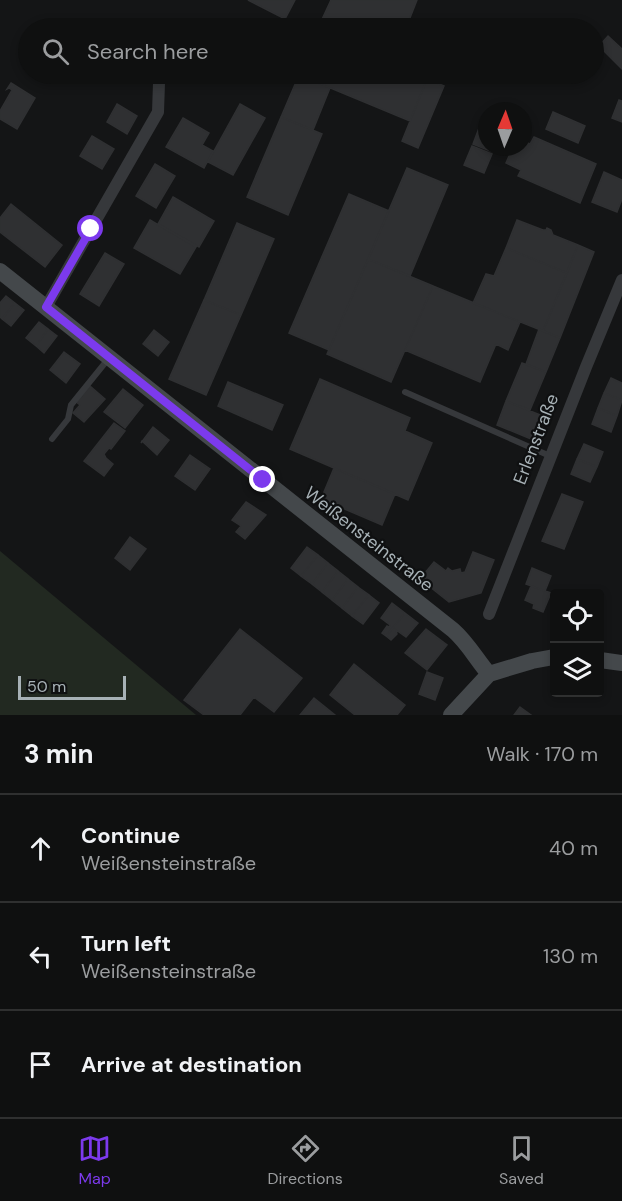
<!DOCTYPE html>
<meta charset="utf-8">
<style>
:root{--surface:#0f1010;--page:#1d1e1e;--text:#f1f3f6;--muted:#9b9d9f;--line:#2f3030;--accent:#7c3aed}
body{margin:0;font-family:"DM Sans",sans-serif;background:var(--page);color:var(--text)}
.controls{position:absolute;right:18px;bottom:18px;display:grid;overflow:hidden;border-radius:6px;box-shadow:0 3px 9px #0003}
.controls button{width:54px;height:54px;display:grid;place-items:center;padding:0;border:0;border-bottom:2px solid var(--line);background:var(--surface);color:var(--text);font:30px sans-serif}
.compass{position:absolute;left:478px;top:102px;width:54px;height:54px;border-radius:50%;background:var(--surface);box-shadow:0 3px 9px #0003;rotate:2deg}
.scale{position:absolute;left:18px;bottom:15px;width:108px;box-sizing:border-box;padding-left:6px;border:3px solid #a7b1b6;border-top:0;font-size:16px;line-height:21px;white-space:nowrap;color:#a7b1b6;-webkit-text-stroke:4px #0f1011;paint-order:stroke}
.stop{position:absolute;width:18px;height:18px;margin:-14px;border:4px solid #7c3aed;border-radius:50%;background:#fff}
.stop.end{background:#7c3aed;border-color:#fff;box-shadow:0 2px 6px #0008}
.list{margin:0;padding:0;list-style:none}
h2{display:flex;justify-content:space-between;align-items:center;height:78px;margin:0;padding:0 24px;font-size:26px}
h2 small{font-size:20px;font-weight:400;color:var(--muted)}
.list li{display:grid;grid-template-columns:39px 1fr auto;gap:18px;align-items:center;box-sizing:border-box;height:108px;padding:0 24px;border-top:2px solid var(--line)}
.list b{display:block;font-size:22px;white-space:nowrap}
.list p{margin:0;font-size:20px;white-space:nowrap;color:var(--muted)}
.list em{font-size:20px;font-style:normal;color:var(--muted)}
.icon{flex:none;width:33px;height:33px;fill:none;stroke:currentColor;stroke-width:2;stroke-linecap:round;stroke-linejoin:round}
.map{position:relative;flex:none;width:622px;height:715px;overflow:hidden}
.search{position:absolute;background:var(--surface);box-shadow:0 3px 9px #0003;left:18px;right:18px;top:18px;height:66px;display:flex;align-items:center;gap:15px;box-sizing:border-box;padding:0 21px;border-radius:33px;color:var(--muted);font-size:22px}
.sheet{height:402px;background:var(--surface)}
nav{display:flex;justify-content:space-around;align-items:center;box-sizing:border-box;height:84px;border-top:2px solid var(--line);background:var(--surface);font-size:16px;color:var(--muted)}
nav a{display:grid;justify-items:center;gap:3px}
nav .on{color:var(--accent)}
.map>svg:first-child{display:block}
.green{fill:#222921}
.building{fill:#2f3032;stroke:#2f3032;stroke-width:1.5}
.lines{fill:none;stroke-linecap:round;stroke-linejoin:round}
.lane{stroke:#36383b;stroke-width:6}
.street{stroke:#36383b;stroke-width:12}
.secondary{stroke:#44484b;stroke-width:16}
.route{stroke:#7c3aed;stroke-width:8}
.labels{text-anchor:middle;stroke-width:4.5;stroke-linejoin:round;paint-order:stroke}
.street-label{font-size:18px;fill:#a7b1b6;stroke:#0f1011}
</style>
<div class="map">
<svg width="622" height="715" viewBox="0 0 622 715">
<rect width="100%" height="100%" fill="#141516"/>
<path class="green" d="M0,551l196,164h-196z"/>
<path class="building" d="M248,0h47l-10,19z
M331,0h86l-11,28h-88z
M608,36l14,13v20l-23,-23z
M300,74h113l14,5 -17,42 -111,-46z
M299,75l31,13 -17,42 -32,-13z
M427,79l17,7 -26,62 -16,-7z
M11,83l24,15 -18,31 -17,-10v-8l12,-21 -3,-2 -2,1z
M619,100l3,1v21l-10,-4z
M117,104l20,12 -10,18 -20,-12z
M240,104l25,14 -32,57 -25,-13z
M553,112l32,14 -7,17 -32,-14z
M281,117l41,17 -34,81 -41,-18z
M183,118l26,15 -7,12 11,6 -9,17 -38,-21z
M479,128l8,4v15h8l-2,5 -20,-8z
M92,136l22,13 -12,20 -22,-13z
M534,137l62,27 -16,39 -62,-27 3,-6 -15,-7 7,-16h10v-6l7,3z
M472,146l20,8 -8,19 -20,-8z
M155,164l20,12 -19,32 -20,-12z
M407,168l41,17 -38,91 -42,-17z
M604,172l18,8v19l-5,13 -25,-10z
M349,194l40,17 -60,139 -40,-17z
M173,197l41,24 -15,26 -41,-23z
M11,204l51,41 -17,22 -45,-35v-14z
M150,220l46,27 -16,27 -46,-26z
M517,220l26,10h3l1,-2 4,2 2,5 25,10 -11,28 -61,-25z
M237,223l37,16 -33,76 -37,-15z
M578,245l16,7 -34,86 -17,-7z
M506,248l61,25 -24,58 -70,-28 13,-29 8,2z
M105,253l19,11 -25,42 -19,-12z
M368,259l65,27 -42,96 -64,-28z
M433,286l87,36 -12,28 -12,-6 -16,38 -75,-32z
M6,296l9,7 -13,16 -2,-2v-14z
M204,300l37,15 -35,80 -37,-16z
M15,303l9,7 -13,16 -9,-7z
M39,322l9,7 -12,17 -10,-8z
M48,329l9,7 -13,17 -8,-7z
M539,329l21,9 -14,34 -20,-8z
M154,330l15,12 -11,14 -15,-12z
M64,352l16,12 -14,19 -16,-13z
M522,363l24,9 -16,38 -24,-9z
M611,378l11,5v17l-18,-7z
M320,379l90,39 -5,13 27,12 -24,57 -118,-51z
M228,382l55,23 -11,25 -54,-24z
M90,386l15,13 -21,23 -11,-9 7,-8 -4,-3z
M123,389l20,16 -18,23 -21,-16z
M604,393l18,7 -5,16 -19,-8z
M506,401l34,14 -9,24 -34,-14z
M598,408l19,8 -6,16 -19,-8z
M114,423l11,8 -14,18 -2,-1 -5,6 2,4 7,6 -9,12 -20,-15z
M153,427l16,13 -12,15 -15,-14 -1,2z
M584,444l19,8 -6,15 -20,-8z
M190,455l20,14 -15,21 -20,-14z
M577,459l20,8 -7,15 -19,-8z
M334,468l61,26 -13,31 -61,-26z
M562,494l21,8 -19,47 -22,-8z
M246,502l20,13 -21,24 -9,-7 5,-6 -9,-6z
M130,537l16,12 -16,21 -15,-12z
M307,547l11,8 -17,21 -10,-8z
M473,552l21,8 -13,33 -32,9 -29,-23 14,-17 12,9 2,-3 4,3 8,-2 1,4 4,-1z
M318,555l10,8 -16,21 -11,-8z
M328,563l10,8 -16,21 -10,-8z
M532,568l19,8 -6,15 -19,-7z
M338,571l10,8 -16,21 -10,-8z
M348,579l10,8 -16,21 -10,-8z
M531,586l20,7 -8,19 -10,-4 1,-4 -9,-4z
M358,587l11,8 -17,21 -10,-8z
M369,595l10,8 -16,21 -11,-8z
M392,603l13,10 -19,23 -4,-3 5,-7 2,1 1,-2 -9,-7z
M405,613l13,10 -12,14 -10,-7 1,4 -6,6 -5,-4z
M240,629l62,49 -28,34 -20,-15 -14,18h-36l-20,-15z
M426,629l21,16 -20,25 -22,-17z
M354,664l51,41 -8,10h-42l-25,-20z
M427,672l16,6 -8,22 -16,-6z
M314,698l21,17h-35z
M520,707l11,8h-17z"/>
<g class="lines">
<path class="lane" d="M405,392l145,64
M52,439l16,-20 3,-14 38,-47"/>
<path class="street" d="M46,307l112,-195 1,-29
M489,614l97,-247 36,-87"/>
<path class="secondary" d="M0,271l453,359c15,13 23,29 36,44
M600,660l22,3
M489,674l43,-13 22,-4
M451,715l38,-41"/>
</g>
<g class="lines">
<path class="route" d="M91,229l-45,78 217,173"/>
</g>
<g class="labels">
<g class="street-label">
<text transform="translate(536 439) rotate(-69)" y="6">Erlenstraße</text>
<text transform="translate(369 539) rotate(38)" y="6">Weißensteinstraße</text>
</g>
</g>
</svg>
<div class="controls">
<button><svg class="icon" aria-label="locate" viewBox="0 0 24 24"><circle cx="12" cy="12" r="6"/><path d="M12 2v4M12 18v4M2 12h4M18 12h4"/></svg></button>
<button><svg class="icon" aria-label="layers" viewBox="0 0 24 24"><path d="M12 4l9 5-9 5-9-5zM3 14l9 5 9-5"/></svg></button>
</div>
<svg class="compass" viewBox="-18 -18 36 36"><path d="M0-13l5 13h-10z" fill="#e53935"/><path d="M0 13l5-13h-10z" fill="#9b9d9f"/></svg>
<div class="scale">50 m</div>
<div class="stop" style="left:91px;top:229px"></div>
<div class="stop end" style="left:263px;top:480px"></div>
<div class="search"><svg class="icon" aria-label="search" viewBox="0 0 24 24"><circle cx="10" cy="10" r="6"/><path d="M15 15l6 6"/></svg>Search here</div>
</div>
<section class="sheet">
<h2>3 min<small>Walk · 170 m</small></h2>
<ul class="list">
<li><svg class="icon" aria-label="ahead" viewBox="0 0 24 24"><path d="M12 20V5M6 11l6-6 6 6"/></svg><div><b>Continue</b><p>Weißensteinstraße</p></div><em>40 m</em></li>
<li><svg class="icon" aria-label="left" viewBox="0 0 24 24"><path d="M17 20v-9H6M10 6l-5 5 5 5"/></svg><div><b>Turn left</b><p>Weißensteinstraße</p></div><em>130 m</em></li>
<li><svg class="icon" aria-label="arrive" viewBox="0 0 24 24"><path d="M6 21V4h12l-3 4 3 4H6"/></svg><div><b>Arrive at destination</b></div></li>
</ul>
</section>
<nav>
<a class="on"><svg class="icon" aria-label="map" viewBox="0 0 24 24"><path d="M3 6l6-2 6 2 6-2v14l-6 2-6-2-6 2zM9 4v14M15 6v14"/></svg>Map</a>
<a><svg class="icon" aria-label="directions" viewBox="0 0 24 24"><path d="M12 3l9 9-9 9-9-9zM9 14v-3h6M13 9l2 2-2 2"/></svg>Directions</a>
<a><svg class="icon" aria-label="saved" viewBox="0 0 24 24"><path d="M7 4h10v16l-5-4-5 4z"/></svg>Saved</a>
</nav>
